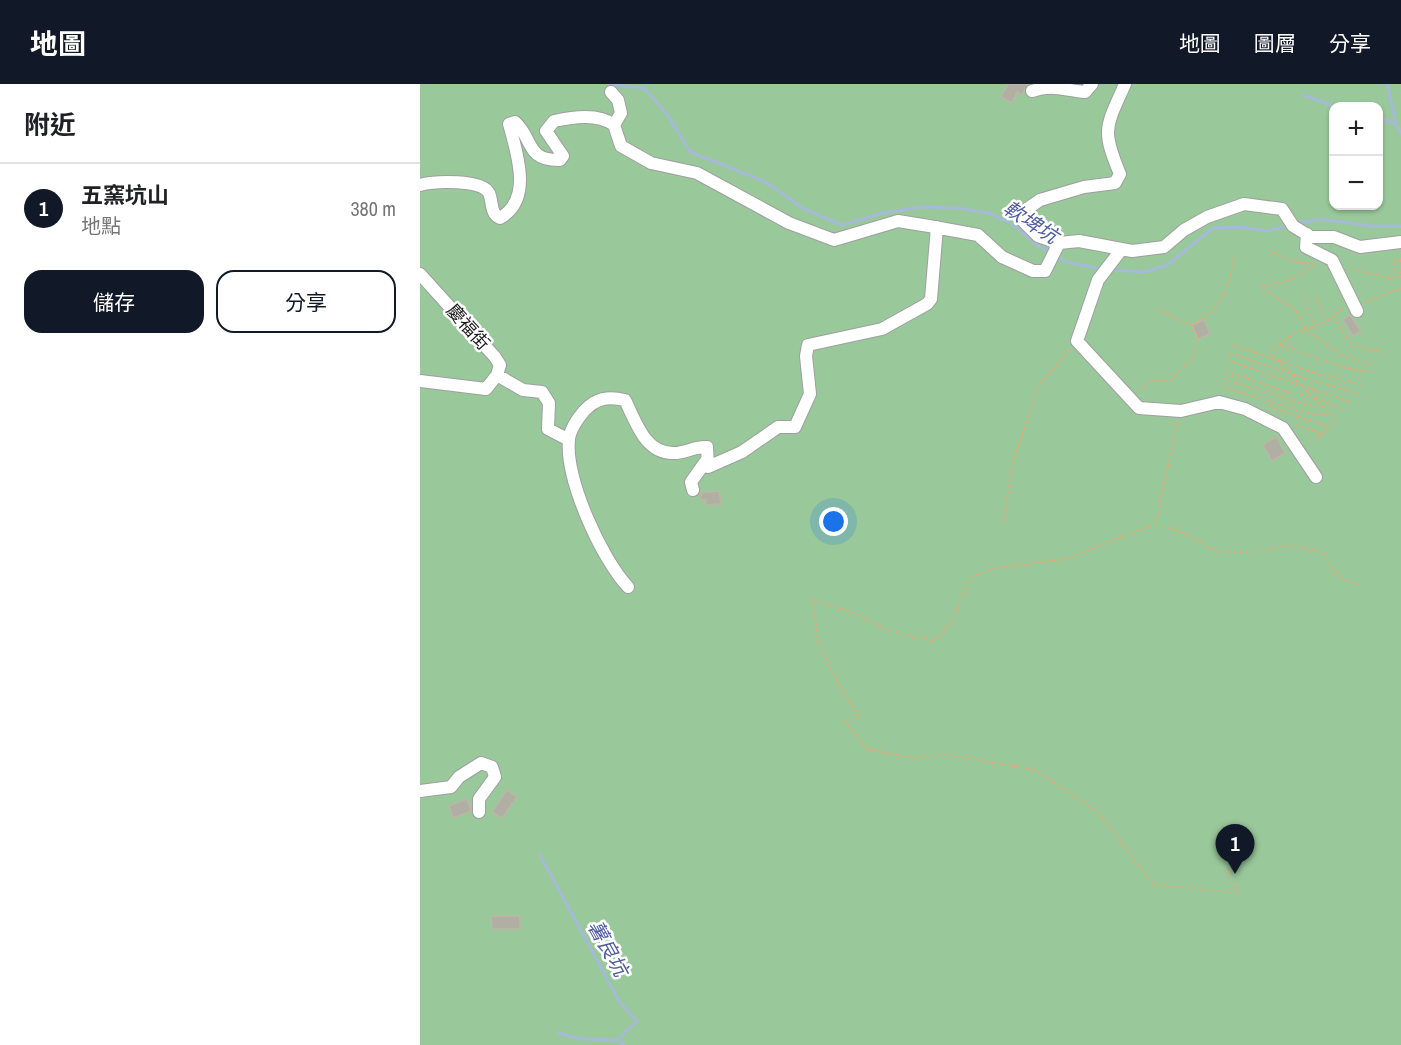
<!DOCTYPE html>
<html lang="zh-TW">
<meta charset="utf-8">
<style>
:root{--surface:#fff;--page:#f2f2f2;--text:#202124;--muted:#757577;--line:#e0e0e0;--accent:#111827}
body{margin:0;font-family:"Archivo Narrow","Noto Sans TC",sans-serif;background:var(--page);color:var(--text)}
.controls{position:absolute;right:18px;top:18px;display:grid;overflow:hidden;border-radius:12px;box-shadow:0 2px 4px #0004}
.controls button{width:54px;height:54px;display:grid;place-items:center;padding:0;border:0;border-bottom:2px solid var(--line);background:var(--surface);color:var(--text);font:30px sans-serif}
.you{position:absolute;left:414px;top:438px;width:21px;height:21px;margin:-15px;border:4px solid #fff;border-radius:50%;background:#1a73e8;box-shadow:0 0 0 9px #1a73e833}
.badge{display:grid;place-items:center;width:39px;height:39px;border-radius:50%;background:var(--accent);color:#fff;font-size:20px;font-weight:700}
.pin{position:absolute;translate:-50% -50px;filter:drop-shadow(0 2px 3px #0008)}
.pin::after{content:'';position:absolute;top:32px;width:21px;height:18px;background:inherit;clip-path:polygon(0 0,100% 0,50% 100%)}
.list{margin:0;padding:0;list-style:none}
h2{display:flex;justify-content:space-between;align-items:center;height:78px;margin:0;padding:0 24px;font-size:26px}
h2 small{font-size:20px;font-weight:400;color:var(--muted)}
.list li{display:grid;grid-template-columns:39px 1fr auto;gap:18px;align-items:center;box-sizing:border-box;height:90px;padding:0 24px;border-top:2px solid var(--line)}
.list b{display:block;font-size:22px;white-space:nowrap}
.list p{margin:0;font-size:20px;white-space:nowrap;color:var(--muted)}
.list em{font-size:20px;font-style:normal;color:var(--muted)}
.actions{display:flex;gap:12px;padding:18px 24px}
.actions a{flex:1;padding:14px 0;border:2px solid var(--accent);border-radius:18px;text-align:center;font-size:21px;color:var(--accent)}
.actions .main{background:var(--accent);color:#fff}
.map{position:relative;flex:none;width:981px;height:961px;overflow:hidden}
header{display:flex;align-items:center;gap:36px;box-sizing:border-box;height:84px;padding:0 30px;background:var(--accent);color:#fff}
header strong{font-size:28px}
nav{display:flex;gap:33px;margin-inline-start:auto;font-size:21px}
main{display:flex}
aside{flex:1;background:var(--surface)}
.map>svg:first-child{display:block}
.forest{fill:#99c89b;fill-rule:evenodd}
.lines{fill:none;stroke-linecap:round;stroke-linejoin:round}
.stream{stroke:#a5bad6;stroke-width:3}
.building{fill:#b1aea4;stroke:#bcb7a5;stroke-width:1.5}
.minor-casing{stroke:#9f9f9f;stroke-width:14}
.path{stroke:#eda871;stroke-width:1.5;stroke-dasharray:3 3;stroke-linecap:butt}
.minor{stroke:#fff;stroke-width:12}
.labels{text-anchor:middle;stroke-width:5;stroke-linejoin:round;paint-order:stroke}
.street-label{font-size:18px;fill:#1b1b1b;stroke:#fff}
.water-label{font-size:20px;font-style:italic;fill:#515da2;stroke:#fff}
</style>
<header>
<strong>地圖</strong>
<nav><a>地圖</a><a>圖層</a><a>分享</a></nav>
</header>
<main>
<aside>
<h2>附近<small></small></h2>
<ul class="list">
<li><span class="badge">1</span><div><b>五窯坑山</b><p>地點</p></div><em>380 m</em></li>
</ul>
<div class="actions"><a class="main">儲存</a><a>分享</a></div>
</aside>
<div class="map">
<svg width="981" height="961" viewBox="0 0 981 961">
<rect width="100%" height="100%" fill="#ecece1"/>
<path class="forest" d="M0,0h981v961h-981zM914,22h44v100h-44z"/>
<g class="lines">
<path class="stream" d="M189,0l35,4 23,26 23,38 74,29 40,28 38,16 41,-12 37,-6 40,1 29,5 25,12 23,20 14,8
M967,0l9,40
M883,11l31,11
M958,33l18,7 5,9
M877,140l23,-5 51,7h30
M636,172l10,6 36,7
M691,186l34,2 22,-7 46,-37 29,-1 25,4 20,-5
M120,771l79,146 18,20 -20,19 7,5
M138,949l23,6 36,1"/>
</g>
<path class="building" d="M588,0h20l-6,11 -5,-3 -5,11 -11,-6z
M930,231l11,16 -8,5 -10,-16z
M784,236l6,14 -12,5 -6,-14z
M856,353l9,16 -13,8 -9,-16z
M299,407l2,13 -15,1v-5h-6l1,-7z
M87,706l10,7 -15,21 -10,-6z
M47,715l4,12 -18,7 -4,-12z
M71,832h29v13h-28z"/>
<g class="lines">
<g class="minor-casing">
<path id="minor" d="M705,0c-19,43 -24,45 -5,90l-5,9 -31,4 -44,13 -16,11v11l14,14 21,7 20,-2 53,10 32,-4 20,-17 23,-13 37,-13 38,5 11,17 18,11h23l26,10 41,-5
M612,7c19,-7 32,-1 53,1l7,-8
M191,8l7,8 3,13 -7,12
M194,41l7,21 30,17 46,10 92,50 45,17 64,-19 31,5 49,9 24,22 31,14h12l14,-28
M0,101c14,-4 62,-6 69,8 4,9 1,21 11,25 33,-18 17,-65 9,-94l6,-2c18,15 10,39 45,38l3,-4 -17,-25 8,-10c19,-4 44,-8 60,4
M887,150l-1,13 26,13 25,51
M701,166l-23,30 -21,61 62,67 42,3 38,-9 26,7 38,19 33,49
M0,190l75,83 5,8 -3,10 -11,14 -66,-8
M77,291l26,15 19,2 7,11 -1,26 21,11
M273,406l-2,-8 15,-21
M208,503c-27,-29 -63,-108 -59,-148 1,-9 9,-21 15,-28 12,-13 24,-15 41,-11 11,22 20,54 49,53 12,0 21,-7 33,-6l1,20 34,-15 36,-25h17l15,-33 -4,-38 2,-11 74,-16 45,-25 4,-5 6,-72
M0,707l31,-4 8,-10 22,-14 11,4 3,10 -16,22v13"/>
</g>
<path class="path" d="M852,168l20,9 21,3c-13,15 -33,19 -52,22 19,18 36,15 43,43
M981,176l-6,2 -1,6 7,5
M931,185l38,9 12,-1
M883,212l11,30
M896,213l10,24
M946,218l35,-14
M737,226l35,15c32,-19 37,-35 42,-71
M913,232l19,30 32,6
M886,246l39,27 26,7
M811,261l42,13
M860,261l66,23 26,4
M809,269l59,19
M807,276l123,42
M858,276l33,12 53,13
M805,287l62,21 23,4
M872,290l68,20
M803,294l82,27 15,1
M801,302l88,28 21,1
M718,308l14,-12h18l21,-20 7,-21 -6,-14
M895,313l29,13
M848,323l61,20
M757,339l-21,100 29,11 33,18h32l43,-7 28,7 18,24 18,9
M875,341l27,8
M895,356l22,-19 -68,-69 24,-18 33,-12 13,-12 6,-1
M583,439l9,-57 26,-80 32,-37
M736,439l-89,36 -67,8 -28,9 -23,49 -15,16 -47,-11 -33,-17 -41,-13 5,40 20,44 22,33 -15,4 22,28 45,9 33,-4 90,16 63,42 55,72 85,9 -10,-22"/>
<use href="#minor" class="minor"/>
</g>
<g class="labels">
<g class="street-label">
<text transform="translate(48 243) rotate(48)" y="6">慶福街</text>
</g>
<g class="water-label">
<text transform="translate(611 138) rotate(33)" y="7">軟埤坑</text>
<text transform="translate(188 864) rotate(61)" y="7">薯良坑</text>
</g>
</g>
</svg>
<div class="controls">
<button>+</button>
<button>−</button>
</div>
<div class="you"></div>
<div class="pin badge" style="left:815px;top:790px">1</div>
</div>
</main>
